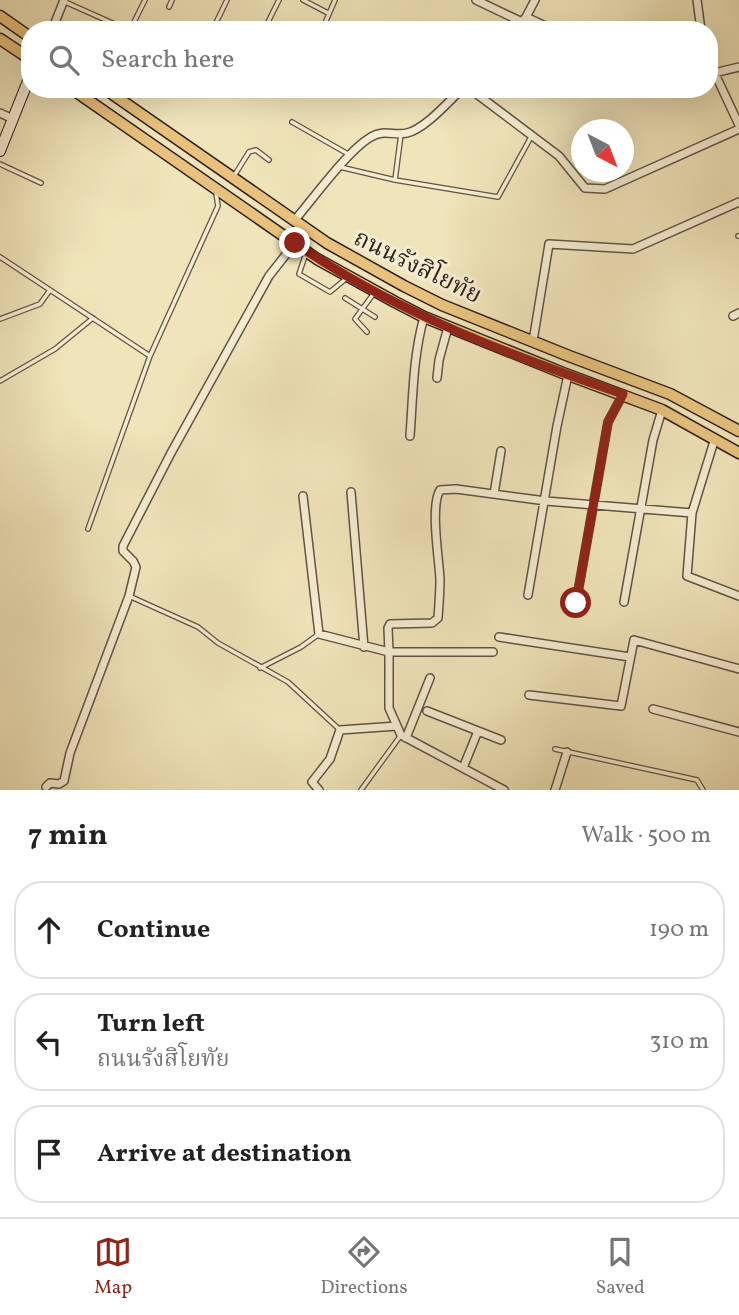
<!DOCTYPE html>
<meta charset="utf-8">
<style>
:root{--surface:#fff;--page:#f6f6f6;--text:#222;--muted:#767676;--line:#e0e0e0;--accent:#8f2418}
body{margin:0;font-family:Vollkorn,"Noto Serif Thai",serif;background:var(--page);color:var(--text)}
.compass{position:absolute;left:571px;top:119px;width:63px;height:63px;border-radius:50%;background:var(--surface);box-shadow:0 7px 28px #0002;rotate:138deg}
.stop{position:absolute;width:21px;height:21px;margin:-16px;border:5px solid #8f2418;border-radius:50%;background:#fff}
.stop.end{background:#8f2418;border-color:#fff;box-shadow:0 2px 7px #0008}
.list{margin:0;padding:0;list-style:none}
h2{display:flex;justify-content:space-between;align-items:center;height:91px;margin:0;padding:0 28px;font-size:30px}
h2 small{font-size:23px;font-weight:400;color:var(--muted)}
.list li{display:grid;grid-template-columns:46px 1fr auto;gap:21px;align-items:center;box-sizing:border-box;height:98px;margin:0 14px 14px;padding:0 14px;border:2px solid var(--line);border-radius:28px}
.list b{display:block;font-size:26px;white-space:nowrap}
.list p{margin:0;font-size:23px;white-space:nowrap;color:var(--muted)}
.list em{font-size:23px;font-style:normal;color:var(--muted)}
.icon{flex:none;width:38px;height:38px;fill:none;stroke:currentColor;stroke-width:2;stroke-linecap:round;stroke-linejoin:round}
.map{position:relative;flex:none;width:739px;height:790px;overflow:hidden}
.search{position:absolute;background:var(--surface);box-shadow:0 7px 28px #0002;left:21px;right:21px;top:21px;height:77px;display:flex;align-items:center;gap:18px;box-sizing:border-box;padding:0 24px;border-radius:28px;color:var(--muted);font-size:26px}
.sheet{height:427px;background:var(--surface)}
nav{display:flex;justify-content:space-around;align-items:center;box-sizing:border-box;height:98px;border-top:2px solid var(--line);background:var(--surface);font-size:19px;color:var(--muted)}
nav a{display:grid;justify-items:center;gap:4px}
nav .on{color:var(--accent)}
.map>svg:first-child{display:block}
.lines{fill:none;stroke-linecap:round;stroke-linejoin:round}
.lane-casing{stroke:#615344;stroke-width:6}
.street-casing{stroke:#615344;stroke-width:10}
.secondary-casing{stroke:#31231c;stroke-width:12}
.primary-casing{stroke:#31231c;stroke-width:13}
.lane{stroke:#f5edd2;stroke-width:3.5}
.street{stroke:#f5edd2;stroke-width:7}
.secondary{stroke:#f5edd2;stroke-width:10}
.primary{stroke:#e8c27d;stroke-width:10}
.route{stroke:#8f2418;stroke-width:9}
.labels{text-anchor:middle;stroke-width:6;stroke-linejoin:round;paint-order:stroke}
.street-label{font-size:24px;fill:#31231c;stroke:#f5edd2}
</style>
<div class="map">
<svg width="739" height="790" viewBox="0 0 739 790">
<rect width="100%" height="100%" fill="#f0e4ba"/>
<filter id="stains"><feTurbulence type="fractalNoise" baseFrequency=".00286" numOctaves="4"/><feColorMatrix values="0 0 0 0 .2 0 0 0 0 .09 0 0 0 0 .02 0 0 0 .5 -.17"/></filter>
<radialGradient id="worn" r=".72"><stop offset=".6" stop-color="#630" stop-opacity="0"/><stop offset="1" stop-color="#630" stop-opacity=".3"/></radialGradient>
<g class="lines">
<g class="lane-casing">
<path id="lane" d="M303,0l25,13
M63,1l65,29
M169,7l3,-7
M213,29l14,-29
M130,30l15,-30
M264,30l15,-30
M322,30l13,-30
M248,89l2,1
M292,122l56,32
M0,164l41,19
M340,167l55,13 103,17 33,-60
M234,176l15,-24 7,-2 13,10
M395,180l6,-46
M738,236h1
M306,253l-7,21 31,18 18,-15
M0,257l150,99
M345,298l30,19
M0,319l40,-15 10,-14
M367,332l-12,-13 19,-26
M0,381l55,-32 38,-31
M88,529l62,-173 68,-150 -2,-13
M129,596l69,31 20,16 70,39 52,48
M260,668l41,-21 18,-13
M555,749l142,31 6,10
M361,790l40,-55"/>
</g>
<g class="street-casing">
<path id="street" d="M476,0l46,22
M697,0l4,30
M526,17l28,13
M52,30l12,-30
M515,30l11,-13 9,-17
M709,61l30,64
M714,73l25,-6
M470,89l89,67 26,32 20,1 134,-60
M677,89l1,1
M0,113l13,6
M294,221c19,-22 54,-71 77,-84 12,-8 23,-1 36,-4 18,-4 42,-32 55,-44
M733,316l6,-3
M533,341l16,-97 84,5 106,-47
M437,378l2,-18 9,-33
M410,436c3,-40 3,-80 14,-119
M715,438l-23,75 -5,63 52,20
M351,492l13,155
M494,494l7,-43
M303,496l16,138 70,18v56l12,27 103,55
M528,595l29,-169 11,-51
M624,602l29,-162 9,-30
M576,603l32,-181 15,-28
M499,637l131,20
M493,652h-104l-1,-24 2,-4 42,-1 6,-5c1,-13 2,-26 2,-39 -1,-20 -10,-73 0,-89l16,-1 90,12 146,12
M529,695l92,11 13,-66 105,29
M653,709l86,23
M427,711l74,29
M406,738l24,-60
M463,768l15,-37
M46,787l4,-4 9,1 5,-3 6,-28 59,-157 7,-29 -3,-6 -10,-10v-5l48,-93 98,-177 26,-33
M319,790l-7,-8 18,-23 10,-29 57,-4
M555,790l12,-38"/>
</g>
<g class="secondary-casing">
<path id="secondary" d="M0,151l30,-75"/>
</g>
<g class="primary-casing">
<path id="primary" d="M0,16l30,21
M0,39l30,20
M72,89l245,170 78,43 29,15 139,56 99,37 77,43
M105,89l222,154 77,43 38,19 127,51 101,38 69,37"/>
</g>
<use href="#lane" class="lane"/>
<use href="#street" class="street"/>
<use href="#secondary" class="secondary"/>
<use href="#primary" class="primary"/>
</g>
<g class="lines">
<path class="route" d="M295,243c99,69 215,112 328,151l-15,28 -32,181"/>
</g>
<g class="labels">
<g class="street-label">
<text transform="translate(418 266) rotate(26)" y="8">ถนนรังสิโยทัย</text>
</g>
</g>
<rect width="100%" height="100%" filter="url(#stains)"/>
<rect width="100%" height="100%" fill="url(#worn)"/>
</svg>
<svg class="compass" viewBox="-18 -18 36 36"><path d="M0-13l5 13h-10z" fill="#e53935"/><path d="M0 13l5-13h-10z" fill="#767676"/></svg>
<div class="stop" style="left:576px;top:603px"></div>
<div class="stop end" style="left:295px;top:243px"></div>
<div class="search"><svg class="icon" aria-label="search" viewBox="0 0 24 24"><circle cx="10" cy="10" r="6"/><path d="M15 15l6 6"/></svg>Search here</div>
</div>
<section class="sheet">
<h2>7 min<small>Walk · 500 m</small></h2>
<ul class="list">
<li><svg class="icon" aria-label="ahead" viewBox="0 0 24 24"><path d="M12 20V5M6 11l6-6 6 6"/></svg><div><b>Continue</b></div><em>190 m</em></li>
<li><svg class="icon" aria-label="left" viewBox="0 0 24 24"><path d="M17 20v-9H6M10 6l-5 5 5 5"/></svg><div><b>Turn left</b><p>ถนนรังสิโยทัย</p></div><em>310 m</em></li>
<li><svg class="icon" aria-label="arrive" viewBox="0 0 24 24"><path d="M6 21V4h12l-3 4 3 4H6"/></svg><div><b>Arrive at destination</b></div></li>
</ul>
</section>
<nav>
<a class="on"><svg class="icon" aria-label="map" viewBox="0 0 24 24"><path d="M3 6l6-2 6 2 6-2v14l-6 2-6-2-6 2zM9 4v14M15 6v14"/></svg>Map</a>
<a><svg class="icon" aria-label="directions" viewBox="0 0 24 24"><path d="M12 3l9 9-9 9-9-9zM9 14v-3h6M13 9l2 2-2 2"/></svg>Directions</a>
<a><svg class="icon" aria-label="saved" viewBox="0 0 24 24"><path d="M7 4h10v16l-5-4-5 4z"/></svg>Saved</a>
</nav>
